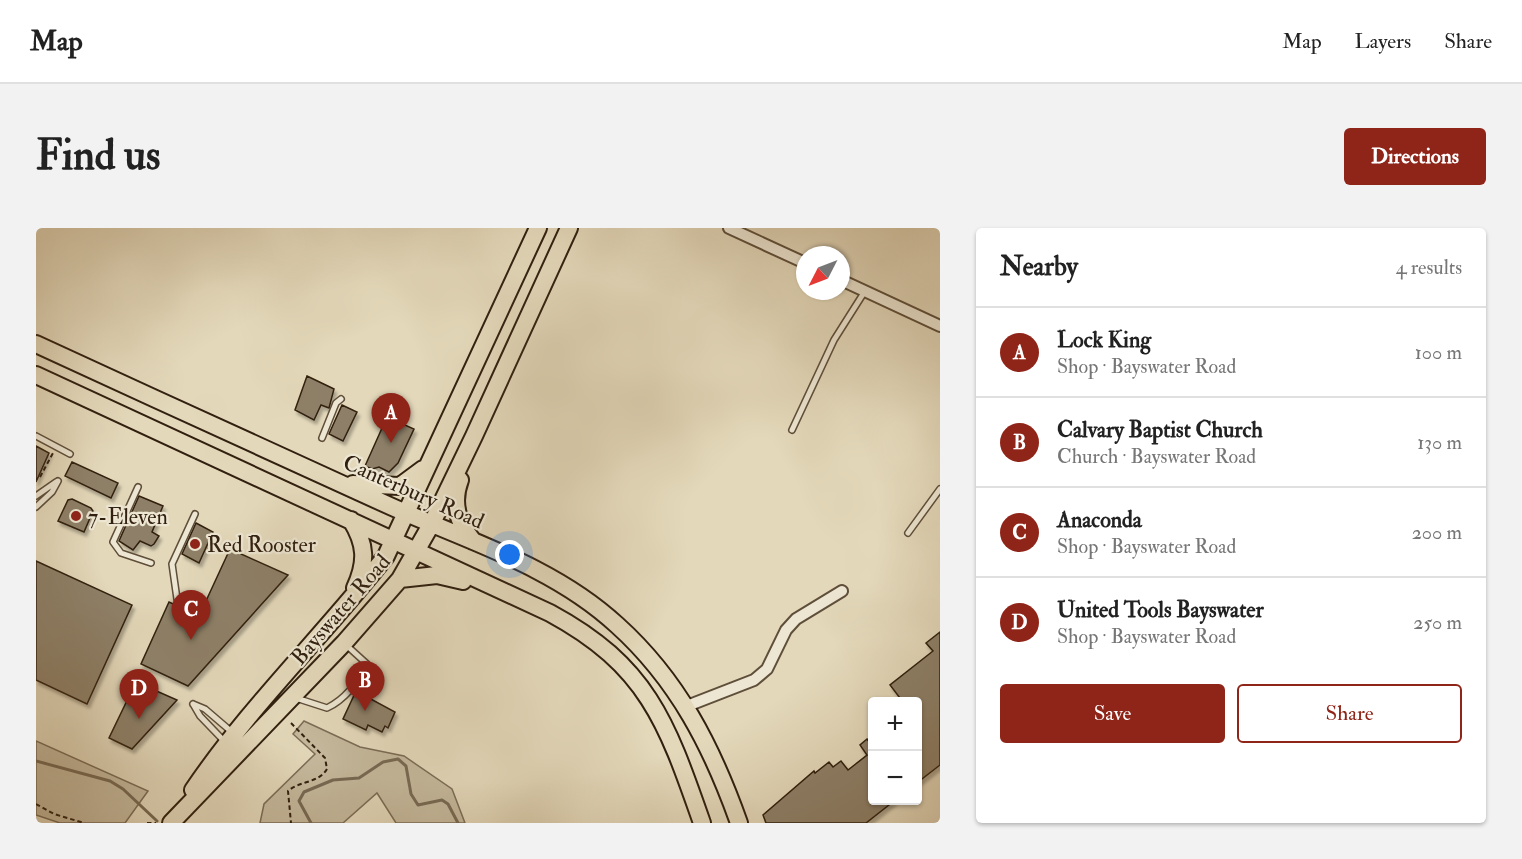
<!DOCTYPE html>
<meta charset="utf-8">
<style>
:root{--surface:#fff;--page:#f2f2f2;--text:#222;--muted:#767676;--line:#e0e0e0;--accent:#8f2418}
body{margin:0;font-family:"IM FELL Double Pica",serif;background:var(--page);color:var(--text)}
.controls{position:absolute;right:18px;bottom:18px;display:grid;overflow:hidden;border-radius:6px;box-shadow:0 2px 4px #0004}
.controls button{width:54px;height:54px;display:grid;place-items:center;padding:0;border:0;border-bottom:2px solid var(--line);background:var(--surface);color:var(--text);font:30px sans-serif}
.compass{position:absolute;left:760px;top:18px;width:54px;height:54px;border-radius:50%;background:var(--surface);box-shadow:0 2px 4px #0004;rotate:228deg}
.you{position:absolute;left:474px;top:327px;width:21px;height:21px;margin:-15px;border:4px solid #fff;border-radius:50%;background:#1a73e8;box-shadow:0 0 0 9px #1a73e833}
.badge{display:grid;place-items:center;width:39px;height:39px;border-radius:50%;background:var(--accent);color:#fff;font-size:20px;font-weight:700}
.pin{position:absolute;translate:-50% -50px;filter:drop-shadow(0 2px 3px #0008)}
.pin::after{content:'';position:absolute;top:32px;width:21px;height:18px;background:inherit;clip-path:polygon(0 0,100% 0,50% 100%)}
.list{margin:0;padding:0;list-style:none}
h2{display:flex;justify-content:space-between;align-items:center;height:78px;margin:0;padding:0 24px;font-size:26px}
h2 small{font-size:20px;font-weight:400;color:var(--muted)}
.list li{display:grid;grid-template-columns:39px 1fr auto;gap:18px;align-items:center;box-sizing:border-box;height:90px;padding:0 24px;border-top:2px solid var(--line)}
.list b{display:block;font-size:22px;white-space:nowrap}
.list p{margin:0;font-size:20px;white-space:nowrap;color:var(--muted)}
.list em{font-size:20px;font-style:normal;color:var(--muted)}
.actions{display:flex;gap:12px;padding:18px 24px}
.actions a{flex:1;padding:14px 0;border:2px solid var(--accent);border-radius:6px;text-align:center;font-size:21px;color:var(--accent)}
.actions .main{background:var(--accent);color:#fff}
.map{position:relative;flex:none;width:904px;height:595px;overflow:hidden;border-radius:6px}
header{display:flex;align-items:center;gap:36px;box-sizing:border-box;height:84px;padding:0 30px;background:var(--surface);border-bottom:2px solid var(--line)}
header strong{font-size:28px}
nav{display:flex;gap:33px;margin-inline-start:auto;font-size:21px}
.intro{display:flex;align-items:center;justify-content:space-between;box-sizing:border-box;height:144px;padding:0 36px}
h1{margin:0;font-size:42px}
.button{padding:15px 27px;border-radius:6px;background:var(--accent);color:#fff;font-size:21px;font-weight:700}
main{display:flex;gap:36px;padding:0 36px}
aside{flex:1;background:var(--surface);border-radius:6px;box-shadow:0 2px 4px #0004}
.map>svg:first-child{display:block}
.green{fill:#c5b99d;stroke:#7b6c56;stroke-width:1.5}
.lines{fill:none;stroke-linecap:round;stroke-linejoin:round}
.stream{stroke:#776953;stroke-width:3}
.building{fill:#8e8068;stroke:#312010;stroke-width:1.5;filter:url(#shadow)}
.service-casing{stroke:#5e4e3a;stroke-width:8}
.minor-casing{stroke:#5e4e3a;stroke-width:14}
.primary-casing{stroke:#312010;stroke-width:20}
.path{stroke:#312010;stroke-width:2;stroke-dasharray:4.5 3;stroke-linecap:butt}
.service{stroke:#ede6d2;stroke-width:5}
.minor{stroke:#ede6d2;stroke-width:10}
.primary{stroke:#e3d8ba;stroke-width:16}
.poi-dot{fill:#8f2418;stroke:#ede6d2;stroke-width:2}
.labels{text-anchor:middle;stroke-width:4.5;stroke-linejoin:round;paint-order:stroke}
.street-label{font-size:22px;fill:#312010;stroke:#ede6d2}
.poi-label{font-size:22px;fill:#312010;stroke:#ede6d2;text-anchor:start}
</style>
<header>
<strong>Map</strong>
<nav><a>Map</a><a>Layers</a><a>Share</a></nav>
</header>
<div class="intro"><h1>Find us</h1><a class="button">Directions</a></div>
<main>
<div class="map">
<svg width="904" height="595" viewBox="0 0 904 595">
<defs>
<filter id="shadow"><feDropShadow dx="2.5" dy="4" stdDeviation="1.5" flood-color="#0004"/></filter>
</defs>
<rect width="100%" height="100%" fill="#e3d8ba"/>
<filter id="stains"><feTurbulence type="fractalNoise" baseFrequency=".00333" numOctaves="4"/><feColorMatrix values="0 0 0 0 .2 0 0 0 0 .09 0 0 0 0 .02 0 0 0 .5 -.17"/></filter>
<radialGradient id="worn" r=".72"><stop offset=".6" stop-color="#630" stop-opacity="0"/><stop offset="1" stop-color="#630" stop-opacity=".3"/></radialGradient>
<path class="green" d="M268,493l56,26 44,9 48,33 13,34h-69l-19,-30 -34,30h-83l4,-19 51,-50 -22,-20z
M0,513l112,50 -23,32h-65l-24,-8z"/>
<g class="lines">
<path class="stream" d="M0,533l74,20 13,8 34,32
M275,595l-12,-22 5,-9 29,-12 26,-2 24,-16 15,-3 8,7 5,28 7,11 24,-5 6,4 10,19"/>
</g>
<path class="building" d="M271,148l27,13 -5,19 -8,-3 -7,15 -19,-10z
M306,177l15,7 -14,29 -14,-7z
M351,189l27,12 -16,34 -9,9 -10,-5 -7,2 -7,-3z
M0,218l13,7 -13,29z
M36,234l46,21 -7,15 -46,-22z
M103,268l24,10 -11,26 7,4 -5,8 -3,2 -11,-5 -7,9 -14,-9z
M36,271l19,9 2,3 -9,21 -26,-11 10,-21z
M160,295l17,9 -14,31 -17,-9z
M194,321l58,26 -100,111 -47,-22 28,-62 30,14z
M0,333l96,44 -45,99 -51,-24z
M904,404v133l-22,17v-80h-15l-13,-17 43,-34 -7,-8z
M100,454l41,18 -45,49 -23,-11z
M320,463l39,21 -7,16 -3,-2 -3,6 -14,-7 -2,5 -23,-11z
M831,511l6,8v54h21l-28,22h-100l-3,-8 51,-44 1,2 14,-11 4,5 8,-6 7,9 19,-15 -7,-10z"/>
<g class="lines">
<g class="service-casing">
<path id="service" d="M756,202l42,-90 31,-49
M0,208l34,18
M286,210l14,-35 5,-4
M102,259l-25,55 8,11 30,10
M0,268l20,-14
M0,279l16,-15 6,-11
M872,305l32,-44
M141,371l-5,-35 23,-50
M260,470l31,10c17,-8 32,-26 40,-44l-22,-20
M157,476l7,12 25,26
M157,476l12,5 28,24"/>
</g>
<g class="minor-casing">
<path id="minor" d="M693,0l76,35
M805,52l99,46
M651,478l67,-26 13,-11 19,-39 10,-11 46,-28"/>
</g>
<g class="primary-casing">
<path id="primary" d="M0,116c118,54 236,109 354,162 78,35 163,60 227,119 61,55 95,122 122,198
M0,147l514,238c98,53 117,110 152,210
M424,252c-9,24 -2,42 13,61
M317,256l47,2 23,-17
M315,292c15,24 16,42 4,68
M364,351l37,-4 26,6
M157,562c57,-84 130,-154 193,-234l152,-328
M135,595l173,-180 56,-64 32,-56 42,-87 95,-208"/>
</g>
<path class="path" d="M4,249l13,-24
M255,495l34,35 2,11c-8,14 -28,12 -39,22l3,32
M0,576l18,10 30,9
M111,595h9"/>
<use href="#service" class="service"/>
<use href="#minor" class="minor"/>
<use href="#primary" class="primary"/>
</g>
<g class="poi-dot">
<circle cx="40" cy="288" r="6"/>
<circle cx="159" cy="316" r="6"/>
</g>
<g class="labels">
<g class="street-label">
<text transform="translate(378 263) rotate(24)" y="8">Canterbury Road</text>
<text transform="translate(304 381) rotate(-49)" y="8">Bayswater Road</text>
</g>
<g class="poi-label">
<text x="52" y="296">7-Eleven</text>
<text x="171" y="324">Red Rooster</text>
</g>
</g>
<rect width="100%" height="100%" filter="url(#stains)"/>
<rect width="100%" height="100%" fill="url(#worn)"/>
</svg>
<div class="controls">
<button>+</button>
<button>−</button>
</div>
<svg class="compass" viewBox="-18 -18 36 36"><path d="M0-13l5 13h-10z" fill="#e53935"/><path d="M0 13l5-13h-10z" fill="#767676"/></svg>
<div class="you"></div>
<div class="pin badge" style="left:355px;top:215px">A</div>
<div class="pin badge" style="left:329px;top:483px">B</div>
<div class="pin badge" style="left:155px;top:412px">C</div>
<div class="pin badge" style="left:103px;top:491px">D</div>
</div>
<aside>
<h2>Nearby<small>4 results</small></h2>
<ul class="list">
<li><span class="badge">A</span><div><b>Lock King</b><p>Shop · Bayswater Road</p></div><em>100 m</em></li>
<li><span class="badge">B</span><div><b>Calvary Baptist Church</b><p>Church · Bayswater Road</p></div><em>130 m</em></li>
<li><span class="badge">C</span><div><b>Anaconda</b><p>Shop · Bayswater Road</p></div><em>200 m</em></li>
<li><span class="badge">D</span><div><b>United Tools Bayswater</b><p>Shop · Bayswater Road</p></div><em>250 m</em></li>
</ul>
<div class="actions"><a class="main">Save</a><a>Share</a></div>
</aside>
</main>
